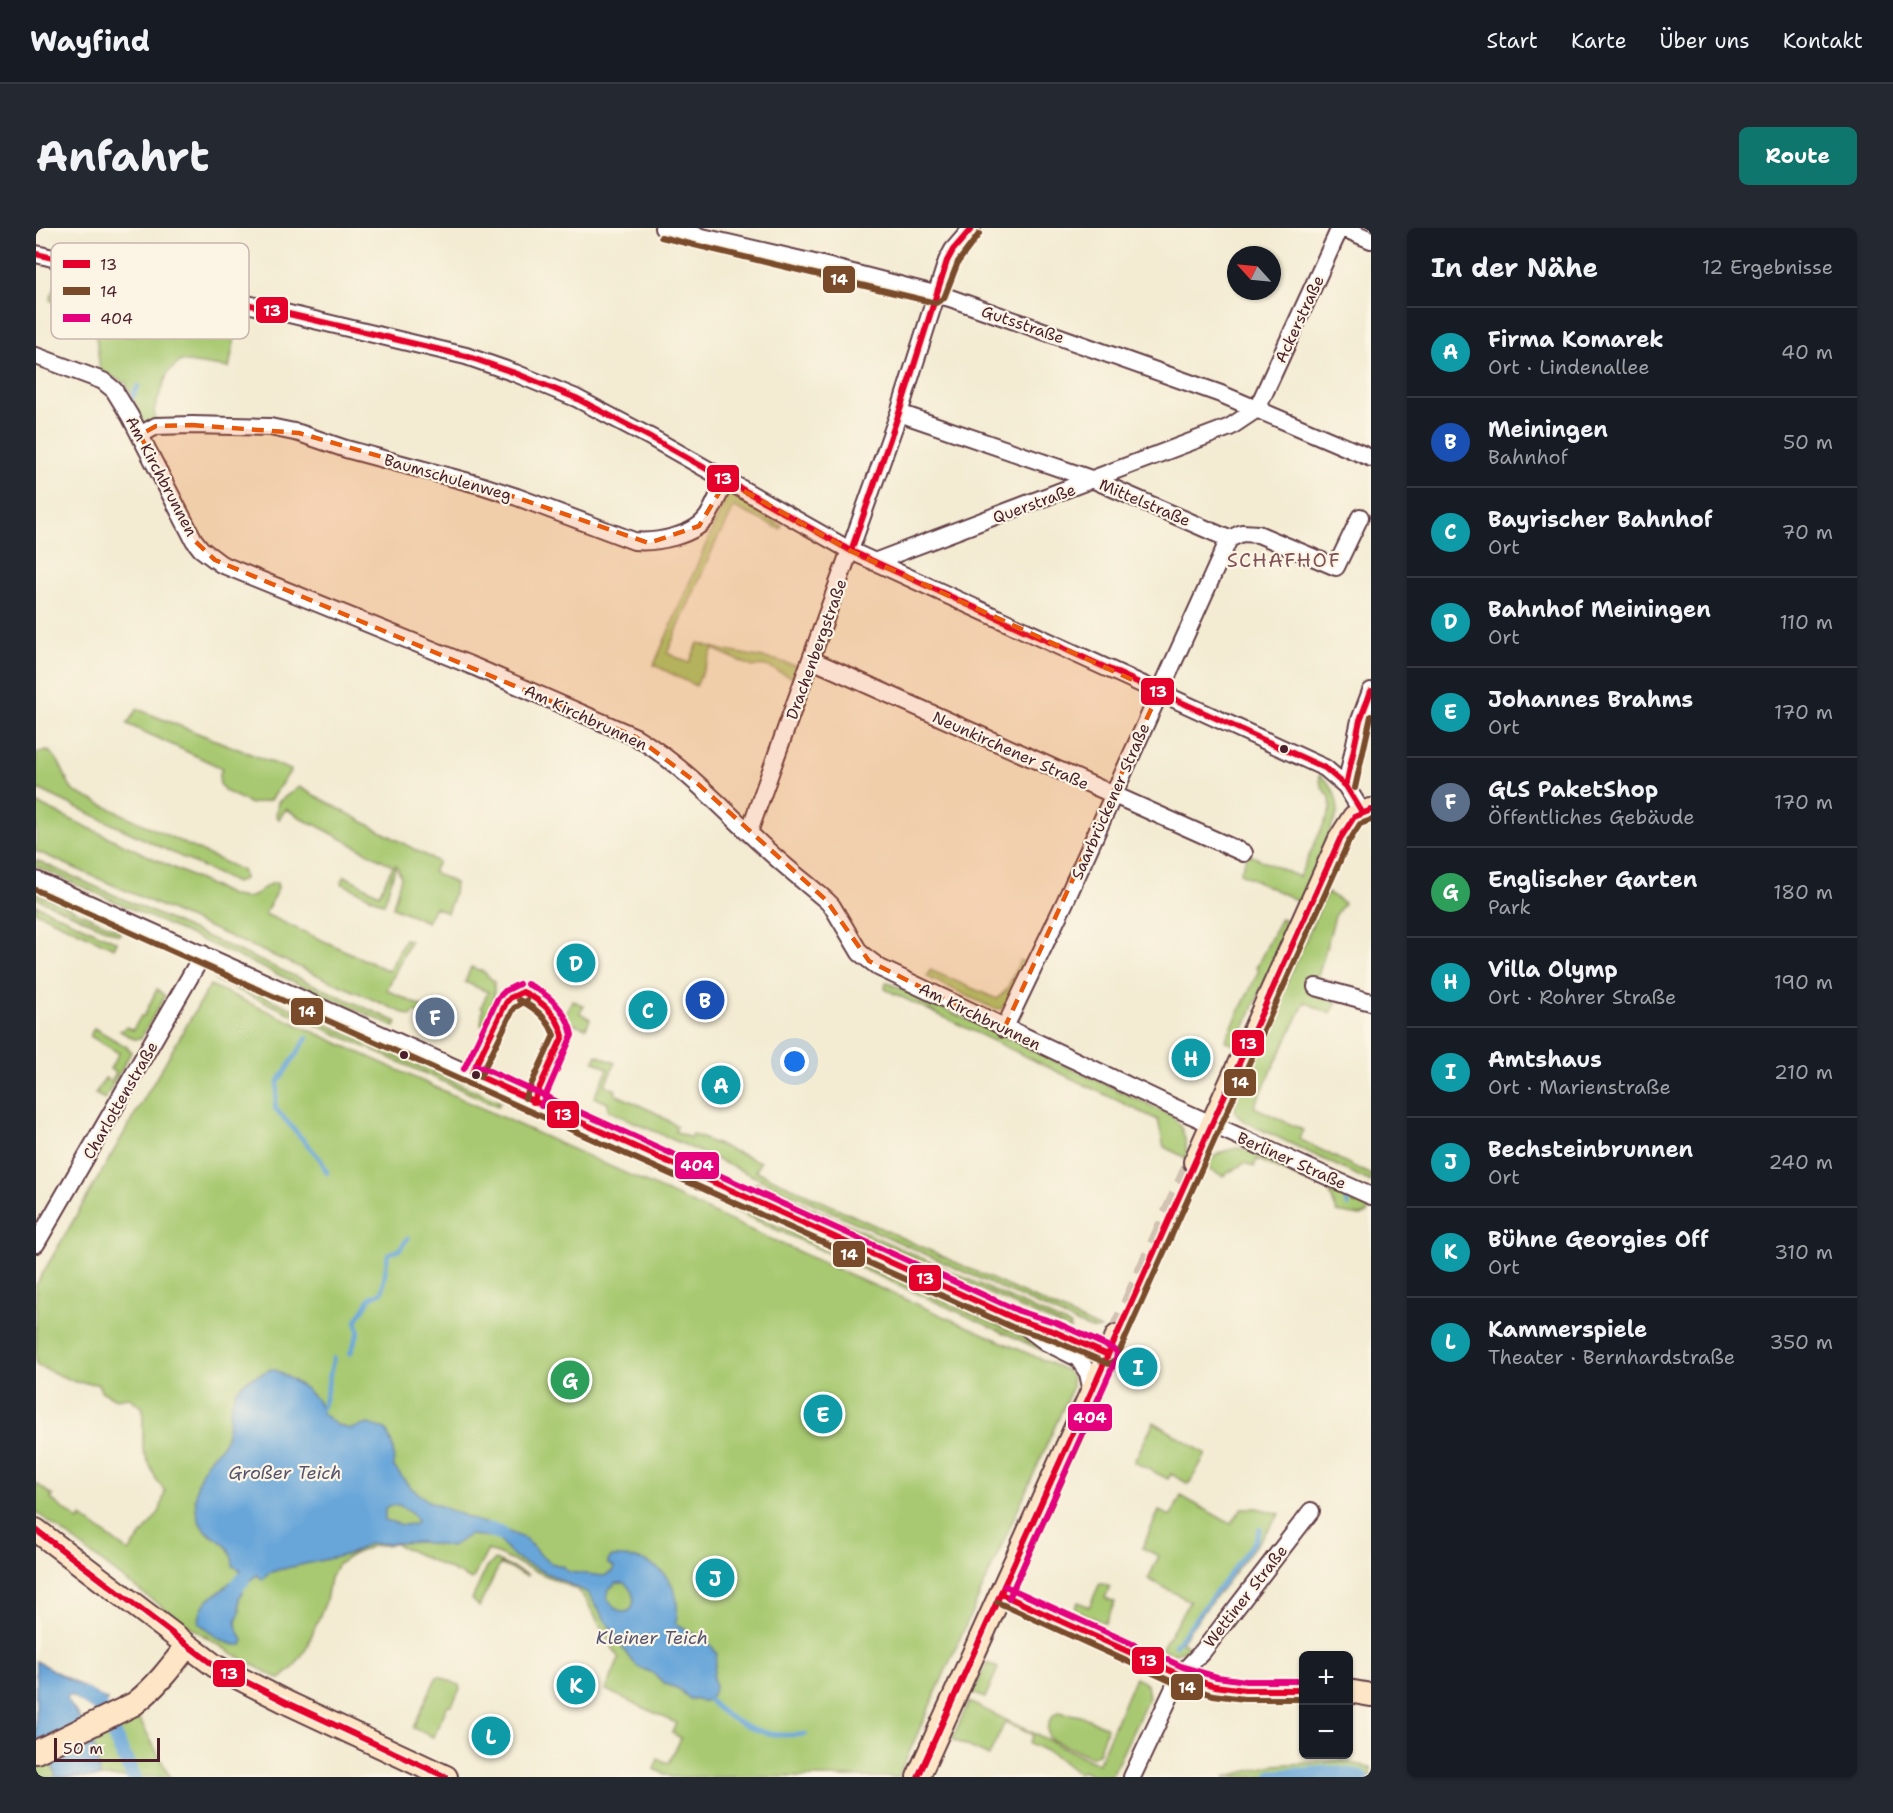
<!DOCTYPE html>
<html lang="de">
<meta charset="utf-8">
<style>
:root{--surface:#171b24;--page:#242831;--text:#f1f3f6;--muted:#9ea1a6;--line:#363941;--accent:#0f766e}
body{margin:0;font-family:"Shantell Sans",sans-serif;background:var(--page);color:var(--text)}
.controls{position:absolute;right:18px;bottom:18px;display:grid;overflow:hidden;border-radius:9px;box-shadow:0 2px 4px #0004}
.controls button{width:54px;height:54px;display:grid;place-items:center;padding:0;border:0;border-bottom:2px solid var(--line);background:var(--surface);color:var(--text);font:30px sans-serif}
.compass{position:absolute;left:1191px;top:18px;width:54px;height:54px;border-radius:50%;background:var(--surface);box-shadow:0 2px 4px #0004;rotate:297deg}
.scale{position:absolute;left:18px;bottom:15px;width:106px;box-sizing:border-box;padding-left:6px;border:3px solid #4a1f2b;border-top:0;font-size:16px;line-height:21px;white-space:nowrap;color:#4a1f2b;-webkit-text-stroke:4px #fcf5e5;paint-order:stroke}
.you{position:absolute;left:759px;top:834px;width:21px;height:21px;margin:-15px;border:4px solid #fff;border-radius:50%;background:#1a73e8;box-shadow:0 0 0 9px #1a73e833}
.badge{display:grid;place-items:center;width:39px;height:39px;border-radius:50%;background:var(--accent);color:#fff;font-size:20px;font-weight:700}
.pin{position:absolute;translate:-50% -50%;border:3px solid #fff;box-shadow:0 2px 6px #0006}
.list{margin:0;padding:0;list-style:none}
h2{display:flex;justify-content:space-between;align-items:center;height:78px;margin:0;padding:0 24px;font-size:26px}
h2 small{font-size:20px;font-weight:400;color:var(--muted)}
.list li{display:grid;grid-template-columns:39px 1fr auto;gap:18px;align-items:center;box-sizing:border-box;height:90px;padding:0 24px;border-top:2px solid var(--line)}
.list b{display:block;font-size:22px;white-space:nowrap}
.list p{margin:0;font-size:20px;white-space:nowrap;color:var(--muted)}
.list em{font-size:20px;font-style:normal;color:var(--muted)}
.map{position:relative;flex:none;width:1335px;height:1549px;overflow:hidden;border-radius:9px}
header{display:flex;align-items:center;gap:36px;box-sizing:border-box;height:84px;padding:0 30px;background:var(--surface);border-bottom:2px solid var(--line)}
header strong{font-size:28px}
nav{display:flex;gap:33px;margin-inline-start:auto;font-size:21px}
.intro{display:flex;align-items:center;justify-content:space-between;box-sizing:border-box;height:144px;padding:0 36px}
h1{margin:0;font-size:42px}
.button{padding:15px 27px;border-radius:9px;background:var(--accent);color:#fff;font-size:21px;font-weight:700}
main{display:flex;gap:36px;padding:0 36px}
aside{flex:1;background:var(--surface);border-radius:9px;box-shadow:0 2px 4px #0004}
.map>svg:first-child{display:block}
.green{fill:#a8c971;stroke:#79744e;stroke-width:1.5}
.water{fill:#67a6d9;stroke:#586282;stroke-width:1.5;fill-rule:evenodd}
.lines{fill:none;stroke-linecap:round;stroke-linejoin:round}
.stream{stroke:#67a6d9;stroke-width:4.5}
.canal{stroke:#67a6d9;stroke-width:15}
.secondary-tunnel{stroke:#d1c2b1;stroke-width:22;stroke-dasharray:22 11;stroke-linecap:butt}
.minor-casing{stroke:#633e44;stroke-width:20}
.secondary-casing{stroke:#633e44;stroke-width:26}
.minor{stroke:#fff;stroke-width:16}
.secondary{stroke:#fde5c5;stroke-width:22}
.bus-1-casing{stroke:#fcf5e5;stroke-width:10}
.bus-2-casing{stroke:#fcf5e5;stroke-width:10}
.bus-3-casing{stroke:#fcf5e5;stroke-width:10}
.bus-1{stroke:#e4002b;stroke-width:6}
.bus-2{stroke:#7a4b2a;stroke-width:6}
.bus-3{stroke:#e5007d;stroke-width:6}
.marked{fill:#e8590c;fill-opacity:0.2;stroke:#e8590c;stroke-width:4.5;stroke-dasharray:12 8;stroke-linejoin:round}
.bus-dot{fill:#4a1f2b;stroke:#fcf5e5;stroke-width:2}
.labels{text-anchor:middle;stroke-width:4.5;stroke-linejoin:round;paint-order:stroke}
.street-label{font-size:16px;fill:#4a1f2b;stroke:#fcf5e5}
.water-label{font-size:18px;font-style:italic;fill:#565571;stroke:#fcf5e5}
.quarter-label{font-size:20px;letter-spacing:1.5px;fill:#815255;stroke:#fcf5e5}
.key{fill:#fcf5e5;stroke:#c7b5ad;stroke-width:1.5}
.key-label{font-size:16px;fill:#4a1f2b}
.line-badge{stroke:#fcf5e5;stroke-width:2}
.badge-label{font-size:16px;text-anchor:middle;font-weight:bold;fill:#fff}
</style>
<header>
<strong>Wayfind</strong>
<nav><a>Start</a><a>Karte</a><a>Über uns</a><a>Kontakt</a></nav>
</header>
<div class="intro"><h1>Anfahrt</h1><a class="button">Route</a></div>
<main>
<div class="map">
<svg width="1335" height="1549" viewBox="0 0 1335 1549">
<rect width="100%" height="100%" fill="#fcf5e5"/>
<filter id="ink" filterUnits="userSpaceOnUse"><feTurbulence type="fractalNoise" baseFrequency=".0167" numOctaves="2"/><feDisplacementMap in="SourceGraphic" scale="12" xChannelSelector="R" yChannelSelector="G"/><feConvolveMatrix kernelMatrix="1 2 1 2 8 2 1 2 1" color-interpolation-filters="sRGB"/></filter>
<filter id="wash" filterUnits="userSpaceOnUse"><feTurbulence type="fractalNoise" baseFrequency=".008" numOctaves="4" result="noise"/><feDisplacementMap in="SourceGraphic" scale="24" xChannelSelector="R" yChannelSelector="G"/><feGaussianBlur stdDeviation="1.35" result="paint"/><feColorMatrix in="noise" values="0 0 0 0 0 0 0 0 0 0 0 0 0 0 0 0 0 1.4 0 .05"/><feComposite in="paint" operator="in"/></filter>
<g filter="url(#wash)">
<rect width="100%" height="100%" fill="#f3ebd2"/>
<path class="green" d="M24,44l43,11c2,13 3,45 17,51 4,3 9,2 14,2l11,-44 90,21 3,9 -9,46 -48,-7 -13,11 -14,38 2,11 -12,4 -18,-42 -26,-12 -6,-53 -44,-18z
M692,265l54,33 -2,3 -46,-22 -12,26h-2l-53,120 22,10 9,-20 28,8 49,9 21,6 -4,11c-14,-3 -24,-16 -39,-10l-40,-18 -17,37 -42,-21z
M101,481l154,61 -21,30 -19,4 -26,-13 -5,-7 -1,-8 3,-8 -95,-44z
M12,523c14,9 16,27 25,40l170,80 1,8 -8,4 -200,-95v-35z
M1284,547c13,10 17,21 18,37l-38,90 -60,-29 8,-19 51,23 32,-68 -1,-12c-5,-6 -12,-13 -10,-22z
M263,559l139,75 -5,10 22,11 -1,11 -7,19 -12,-6 -8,15 -34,-15 8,-30 -5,-12 -12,39 -43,-21 4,-7 34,18 14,-28 -79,-42 -1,1 -27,-16 -7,10 -3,-3 2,-14z
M0,575l195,92c30,10 26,-11 46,-12l1,5 -13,26 124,57 16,-32 5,2 -23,49 40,19 -3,7 -8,-4 -6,4 -374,-165z
M0,632l361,162 -2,5 -359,-161z
M1291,664l17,11 -9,13 -21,75 23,11 -6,12 -26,-12 -51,105 49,23 -4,9 72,36v7l-127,-61c-10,-7 -10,-13 -8,-24z
M0,665l85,38 -2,4 -83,-37z
M0,677l81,37 -3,6 -78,-36z
M1245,690l10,5 -55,123 -11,-5 34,-71 -3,-2z
M984,732l6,3 -18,39 -7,7 -8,-1 -66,-31 3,-7 67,29 10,-10z
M435,739l13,5 10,10v23l-9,24 -4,-5 2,-15 -2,-2 7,-15 -23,-10z
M181,747l283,127 -2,4 -283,-126z
M850,754l285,133c13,12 16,26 15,43l-22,-11 -6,-27 -273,-131z
M174,757l629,285 229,101 4,7v10l-174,389h-227l-17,-8 4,-10 11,4 12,-25 -9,-5 4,-10 -70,-33 13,-31 -34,-60 -9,-10 -88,-39 -16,30 -76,-36 -24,2 -20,9 -14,9 -8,14 -4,23 -20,48 -12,18 -14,12c-89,-43 -165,-108 -244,-167v-29l17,13 -2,3 28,22 3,-4 47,35 31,-41 5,-20 -8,-10 -14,-31v-42l-15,-11 -12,2 -15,-8 -3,-7 -23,-2 -39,-17v-80z
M121,761l8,7 -24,42 -7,1 -14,-8 6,-4 7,3 8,-14h3z
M536,772l12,6 -4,7 10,6 -4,9 -23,-8z
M58,800l33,19 4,5 -26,47 -10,-5 10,-16 6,3 5,-8 -6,-4 9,-16 -29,-17z
M561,827l18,8 -10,22 11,5 -1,4 39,18 23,14 -2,5 15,7 2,-4 68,28 -4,9 345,158 -6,1 -9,-3 -474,-215 -4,-3v-6l-14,-6 14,-28 -14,-8z
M1202,920l15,3 57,26 -3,5 -50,-23 -3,8 -9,-4 -22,13 -19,-9c9,-12 19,-17 34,-19z
M613,940l410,185 -2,4 -410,-186z
M720,955l315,143 -1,4 -316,-143z
M1299,962l32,15 2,3 -2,5 -7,3 -23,-4 -7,-19z
M1118,1194l52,32 -17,30 -18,-10 -3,5 -34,-17z
M1145,1268l50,28 11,-16h15l23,6 -99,127 10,7 -16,5 -14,-4 29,-48 -42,-22 11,-23 -17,-8 17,-37 12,5z
M459,1332l33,15 -1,1 -27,-12 -21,43 -7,-8 15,-32z
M1064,1355l10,4 -5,11 10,4 -10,21 -31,-14 4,-7 11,5z
M951,1435l11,5 -13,30 -12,-5z
M403,1448l20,9 1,4 -8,16h-4l-15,32 -20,-9 23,-50z
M1099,1449l12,8 2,12 -38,80h-16l-13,-6 -4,3 -25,-20 -24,-11 4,-8 -28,-13 -16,34 -37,-17 17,-37 129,62z
M1023,1484l22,4 26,11 -9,26 -7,4 -41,-18c-6,-11 -1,-21 9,-27z
M103,1490l31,59h-134v-10z
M1305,1533l30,6v10h-147l49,-12z"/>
<path class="water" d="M235,1141l5,1 29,18 12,12 6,14 14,11 13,4 18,-5 18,5 7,18 1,20 15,19 19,15 49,20 16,4 -4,12 -20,-2 -18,12 -30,-5 -53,2 -18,10 -72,16 -9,3 -6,7 -6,-5 -9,7 -9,-6 2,-6 -8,-4c-1,-31 -27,-23 -35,-48 -6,-20 -1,-44 13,-61 5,-6 11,-9 14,-17 7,-18 1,-41 17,-56 8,-7 20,-10 29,-15zM363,1277l13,9 5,7 -2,3 -12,1 -18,-5v-12l4,-2z
M466,1301l24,10 13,15 12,9 11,3 7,6 35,4 9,-5 1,-4 -6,-3v-3l3,-4c42,-2 73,21 65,66l35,22 6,9 -4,23 2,11 -6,12 -6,1 -13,-2 -11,-10 -13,-5 -15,-12 -11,-4 -10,-9 -42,-66 -73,-35 -16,-18zM581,1355h7c21,16 4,47 -17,15l2,-9z
M194,1354l13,10 -4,6 1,14 -4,10 1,7 7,12 -2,4c-15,2 -32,-13 -43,-22 1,-27 17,-24 31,-41z
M0,1433l72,40 -16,8 -22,-14 -4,4c23,29 28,41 34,78h-44l-3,-10 -17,-33z"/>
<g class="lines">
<path class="stream" d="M95,172l7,-14
M271,810l-29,44 -3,26 46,52 6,13
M1309,967l3,10
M314,1126l9,-23 -3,-10 15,-24 11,-5 6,-38 11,-4 9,-12
M286,1180c7,-16 6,-33 12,-50
M1139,1417l80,-104 5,-12
M673,1472c16,18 48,34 72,35 8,0 17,0 25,-1"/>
<path class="canal" d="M454,1302l11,4
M200,1359l7,-8
M47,1467l16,10 35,72
M1237,1549l58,-4 30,4"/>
</g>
</g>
<g filter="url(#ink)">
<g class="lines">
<path class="secondary-tunnel" d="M1081,1108l78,-174"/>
<g class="minor-casing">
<path id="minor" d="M627,0l147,34 140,36 271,96 150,64
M1307,0l28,12
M0,26l430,102 49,17 61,25 76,40 199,113 474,217 21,18 16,26
M0,128l67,25 11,9 16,26 64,124 7,9 20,15 254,103 161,70c48,29 86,71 127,109 20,19 42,36 63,54l6,6 28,47 20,15 289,137 202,91
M1221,181l83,-181
M863,185l195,67 135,59 13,-6 16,1 78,33 24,-50
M104,207l16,-9 36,-1 78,2 29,6 47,16 134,36 37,12 117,44c22,2 61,-5 74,-25 7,-11 11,-24 18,-35
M838,334l356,-135 27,-18
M776,432l432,193
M1310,558l14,-66 11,-29
M713,604l150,-419 48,-152 6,-11 19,-22
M0,652l980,439 37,12 55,24
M1280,759l55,15
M968,801l62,-129 163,-361
M0,1016l167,-290
M990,1099l20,15 32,16 10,15 4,19
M1096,1549l48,-102 23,-24 108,-140"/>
</g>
<g class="secondary-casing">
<path id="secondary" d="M1159,934l145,-323 14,-22 17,-7
M0,1302l179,136 75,38 156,73
M965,1366l179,81 35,11 30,4h59
M1312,1463l23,4
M0,1524l98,-48c21,-16 37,-37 53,-58
M882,1549l199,-441"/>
</g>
<use href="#minor" class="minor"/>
<use href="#secondary" class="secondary"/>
<g class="bus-1-casing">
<path id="bus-1" d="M0,26l430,102 49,17 61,25 76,40 199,113 474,217 21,18 16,26
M815,323l48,-138 48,-152 6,-11 19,-22
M1310,558l14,-66 11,-29
M487,764l-13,6 -4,5 -34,70 544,246 37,12 55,24
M487,764c19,9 35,23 40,44l-30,66
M0,1302l179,136 75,38 156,73
M965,1366l179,81 35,11 30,4h59
M882,1549l422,-938 14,-22 17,-7"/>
</g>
<g class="bus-2-casing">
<path id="bus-2" d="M625,9l275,66 8,-5 14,-36 21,-28
M1319,560l16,-72
M0,662l976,437 38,12 59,25 7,-5 232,-516 12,-19 11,-4
M483,772c15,7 29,18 35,35l-29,63
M444,849l34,-69 13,-8
M973,1370l91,-202
M961,1374l180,82 36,11 31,4h60"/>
</g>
<g class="bus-3-casing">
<path id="bus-3" d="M491,756c22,10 40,27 45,51l-31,71
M440,837l543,246 38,12 57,26 3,4 -1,6 -107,239
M428,841l34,-71 7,-7 14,-7
M969,1358l178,81 34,10 29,4h58"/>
</g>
<use href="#bus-1" class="bus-1"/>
<use href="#bus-2" class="bus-2"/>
<use href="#bus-3" class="bus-3"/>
</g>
</g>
<path class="marked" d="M156,197l107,8 181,52 169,58 50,-17 27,-45 125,70 308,141 -155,337 -135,-68 -43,-61 -129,-117 -61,-46 -421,-177 -21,-20 -54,-105 16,-9z"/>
<g class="bus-dot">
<circle cx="1248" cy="521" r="5"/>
<circle cx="368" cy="827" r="5"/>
<circle cx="440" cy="847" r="5"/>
</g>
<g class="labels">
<g class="street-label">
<text transform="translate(1263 91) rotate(-65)" y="6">Ackerstraße</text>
<text transform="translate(987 96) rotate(19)" y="6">Gutsstraße</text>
<text transform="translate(126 248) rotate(62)" y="6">Am Kirchbrunnen</text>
<text transform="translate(412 249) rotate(16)" y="6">Baumschulenweg</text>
<text transform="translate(1109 274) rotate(23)" y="6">Mittelstraße</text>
<text transform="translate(998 275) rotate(-20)" y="6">Querstraße</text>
<text transform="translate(780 421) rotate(-70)" y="6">Drachenbergstraße</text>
<text transform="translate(550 489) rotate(25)" y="6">Am Kirchbrunnen</text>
<text transform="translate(975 522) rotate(24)" y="6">Neunkirchener Straße</text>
<text transform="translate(1074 573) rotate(-66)" y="6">Saarbrückener Straße</text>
<text transform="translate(944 788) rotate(26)" y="6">Am Kirchbrunnen</text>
<text transform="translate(84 872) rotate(-60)" y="6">Charlottenstraße</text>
<text transform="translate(1256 932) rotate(24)" y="6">Berliner Straße</text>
<text transform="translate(1209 1368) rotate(-52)" y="6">Wettiner Straße</text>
</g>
<g class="water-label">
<text x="249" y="1251">Großer Teich</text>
<text x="616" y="1416">Kleiner Teich</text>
</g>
<g class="quarter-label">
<text x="1248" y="339">SCHAFHOF</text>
</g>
</g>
<rect x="15" y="15" width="198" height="96" rx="9" class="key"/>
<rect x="27" y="32" width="27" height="8" fill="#e4002b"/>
<rect x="27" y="59" width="27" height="8" fill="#7a4b2a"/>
<rect x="27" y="86" width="27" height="8" fill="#e5007d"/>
<g class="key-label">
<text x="64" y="42">13</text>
<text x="64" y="69">14</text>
<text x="64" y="96">404</text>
</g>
<g class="line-badge">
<rect x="786" y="37" width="34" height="29" rx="6" fill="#7a4b2a"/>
<rect x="219" y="68" width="34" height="28" rx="6" fill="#e4002b"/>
<rect x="670" y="236" width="34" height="29" rx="6" fill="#e4002b"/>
<rect x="1104" y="449" width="35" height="29" rx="6" fill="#e4002b"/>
<rect x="254" y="769" width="34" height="29" rx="6" fill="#7a4b2a"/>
<rect x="1195" y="801" width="34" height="28" rx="6" fill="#e4002b"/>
<rect x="1187" y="840" width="34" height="29" rx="6" fill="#7a4b2a"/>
<rect x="510" y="872" width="34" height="29" rx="6" fill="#e4002b"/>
<rect x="638" y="923" width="46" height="29" rx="6" fill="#e5007d"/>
<rect x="796" y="1012" width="34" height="28" rx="6" fill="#7a4b2a"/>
<rect x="872" y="1036" width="34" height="28" rx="6" fill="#e4002b"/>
<rect x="1031" y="1175" width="46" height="29" rx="6" fill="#e5007d"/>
<rect x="1095" y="1418" width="34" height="29" rx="6" fill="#e4002b"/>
<rect x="176" y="1431" width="34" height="29" rx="6" fill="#e4002b"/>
<rect x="1134" y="1445" width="34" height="28" rx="6" fill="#7a4b2a"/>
</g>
<g class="badge-label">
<text x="803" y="57">14</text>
<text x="236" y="88">13</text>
<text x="687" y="256">13</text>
<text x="1122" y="469">13</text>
<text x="271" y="789">14</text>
<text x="1212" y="821">13</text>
<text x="1204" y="860">14</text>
<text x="527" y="892">13</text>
<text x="661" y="943">404</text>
<text x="813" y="1032">14</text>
<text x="889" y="1056">13</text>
<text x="1054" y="1195">404</text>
<text x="1112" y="1438">13</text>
<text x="193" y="1451">13</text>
<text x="1151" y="1465">14</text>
</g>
</svg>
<div class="controls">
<button>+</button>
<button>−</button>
</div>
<svg class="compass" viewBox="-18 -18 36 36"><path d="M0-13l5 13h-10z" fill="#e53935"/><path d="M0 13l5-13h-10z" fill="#9ea1a6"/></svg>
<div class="scale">50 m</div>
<div class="you"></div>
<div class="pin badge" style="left:685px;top:857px;background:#0f9aa8">A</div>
<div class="pin badge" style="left:669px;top:772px;background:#1a4fb4">B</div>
<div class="pin badge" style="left:612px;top:782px;background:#0f9aa8">C</div>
<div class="pin badge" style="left:540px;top:735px;background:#0f9aa8">D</div>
<div class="pin badge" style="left:787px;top:1186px;background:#0f9aa8">E</div>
<div class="pin badge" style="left:399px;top:789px;background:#5c6f8a">F</div>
<div class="pin badge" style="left:534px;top:1152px;background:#2e9e5b">G</div>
<div class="pin badge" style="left:1155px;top:830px;background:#0f9aa8">H</div>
<div class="pin badge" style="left:1102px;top:1139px;background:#0f9aa8">I</div>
<div class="pin badge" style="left:679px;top:1350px;background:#0f9aa8">J</div>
<div class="pin badge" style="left:540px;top:1457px;background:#0f9aa8">K</div>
<div class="pin badge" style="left:455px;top:1508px;background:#0f9aa8">L</div>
</div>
<aside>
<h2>In der Nähe<small>12 Ergebnisse</small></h2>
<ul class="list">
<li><span class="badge" style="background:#0f9aa8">A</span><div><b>Firma Komarek</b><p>Ort · Lindenallee</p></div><em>40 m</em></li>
<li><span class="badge" style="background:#1a4fb4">B</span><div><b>Meiningen</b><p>Bahnhof</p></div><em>50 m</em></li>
<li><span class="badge" style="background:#0f9aa8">C</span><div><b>Bayrischer Bahnhof</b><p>Ort</p></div><em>70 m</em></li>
<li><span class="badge" style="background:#0f9aa8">D</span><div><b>Bahnhof Meiningen</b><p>Ort</p></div><em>110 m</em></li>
<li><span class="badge" style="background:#0f9aa8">E</span><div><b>Johannes Brahms</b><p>Ort</p></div><em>170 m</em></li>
<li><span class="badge" style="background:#5c6f8a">F</span><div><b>GLS PaketShop</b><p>Öffentliches Gebäude</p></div><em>170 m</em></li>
<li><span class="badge" style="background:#2e9e5b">G</span><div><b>Englischer Garten</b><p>Park</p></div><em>180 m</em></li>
<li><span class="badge" style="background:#0f9aa8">H</span><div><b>Villa Olymp</b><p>Ort · Rohrer Straße</p></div><em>190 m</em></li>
<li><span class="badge" style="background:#0f9aa8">I</span><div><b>Amtshaus</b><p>Ort · Marienstraße</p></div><em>210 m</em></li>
<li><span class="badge" style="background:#0f9aa8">J</span><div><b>Bechsteinbrunnen</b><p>Ort</p></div><em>240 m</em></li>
<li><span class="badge" style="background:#0f9aa8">K</span><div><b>Bühne Georgies Off</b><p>Ort</p></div><em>310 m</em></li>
<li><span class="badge" style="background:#0f9aa8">L</span><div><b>Kammerspiele</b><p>Theater · Bernhardstraße</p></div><em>350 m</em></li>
</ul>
</aside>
</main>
